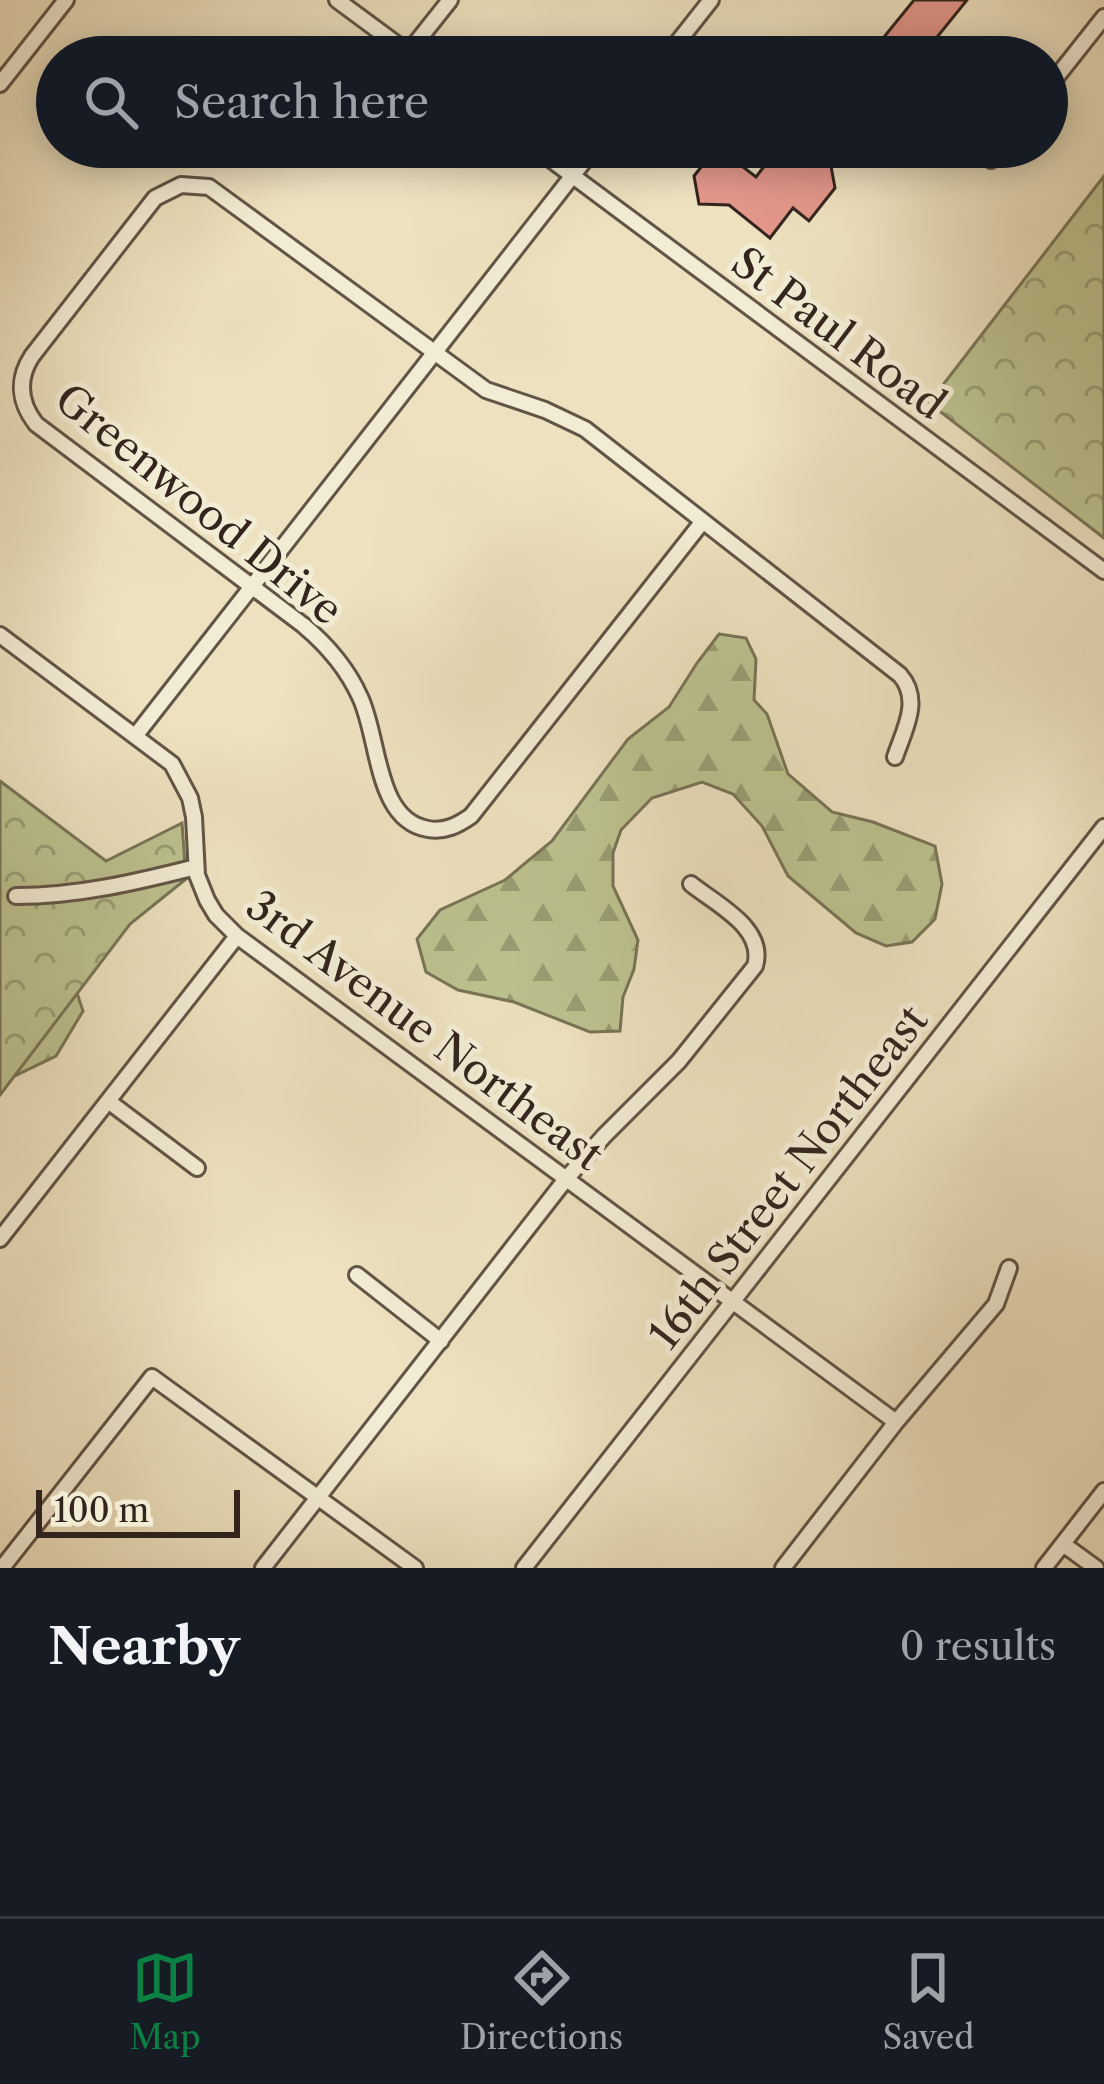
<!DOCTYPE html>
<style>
:root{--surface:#171b24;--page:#242831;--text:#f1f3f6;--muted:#9ea1a6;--line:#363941;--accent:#0b8043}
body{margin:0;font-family:"Libre Caslon Text",serif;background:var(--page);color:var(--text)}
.scale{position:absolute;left:36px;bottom:30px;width:204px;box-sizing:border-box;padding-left:12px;border:6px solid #33251e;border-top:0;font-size:33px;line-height:42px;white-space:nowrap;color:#33251e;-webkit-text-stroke:9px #f3ecd5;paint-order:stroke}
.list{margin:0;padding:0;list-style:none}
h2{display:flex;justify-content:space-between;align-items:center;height:156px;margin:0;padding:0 48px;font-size:51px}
h2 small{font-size:39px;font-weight:400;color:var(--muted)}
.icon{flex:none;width:66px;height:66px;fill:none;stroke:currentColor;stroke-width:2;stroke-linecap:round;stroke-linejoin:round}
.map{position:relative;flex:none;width:1104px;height:1568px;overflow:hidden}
.search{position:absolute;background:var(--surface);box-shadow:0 6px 30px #0003;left:36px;right:36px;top:36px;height:132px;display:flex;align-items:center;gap:30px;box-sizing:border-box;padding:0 42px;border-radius:66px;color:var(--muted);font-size:45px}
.sheet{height:348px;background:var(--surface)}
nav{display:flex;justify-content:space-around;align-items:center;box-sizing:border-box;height:168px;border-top:3px solid var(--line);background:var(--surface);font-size:33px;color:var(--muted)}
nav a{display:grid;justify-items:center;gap:6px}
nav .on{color:var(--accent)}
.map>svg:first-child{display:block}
.forest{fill:url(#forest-firs);stroke:#787456;stroke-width:3}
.park{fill:url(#park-crowns);stroke:#787456;stroke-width:3}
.building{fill:#e3978b;stroke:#33251e;stroke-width:3}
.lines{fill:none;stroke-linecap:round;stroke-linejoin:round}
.minor-casing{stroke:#625446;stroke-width:20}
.minor{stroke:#f3ecd5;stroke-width:14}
.labels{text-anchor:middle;stroke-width:10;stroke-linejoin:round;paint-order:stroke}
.street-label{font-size:42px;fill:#33251e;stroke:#f3ecd5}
</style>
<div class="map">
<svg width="1104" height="1568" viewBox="0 0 1104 1568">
<defs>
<pattern id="forest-firs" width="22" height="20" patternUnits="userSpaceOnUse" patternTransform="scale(3)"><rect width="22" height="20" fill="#bcc28f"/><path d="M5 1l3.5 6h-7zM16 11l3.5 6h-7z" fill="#999d74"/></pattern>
<pattern id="park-crowns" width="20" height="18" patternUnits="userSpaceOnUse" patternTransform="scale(3)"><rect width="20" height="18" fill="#bcc28f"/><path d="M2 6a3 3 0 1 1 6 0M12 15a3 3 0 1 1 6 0" fill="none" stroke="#999d74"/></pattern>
</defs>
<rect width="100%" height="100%" fill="#ede1bf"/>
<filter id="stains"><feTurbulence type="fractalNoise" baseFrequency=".00167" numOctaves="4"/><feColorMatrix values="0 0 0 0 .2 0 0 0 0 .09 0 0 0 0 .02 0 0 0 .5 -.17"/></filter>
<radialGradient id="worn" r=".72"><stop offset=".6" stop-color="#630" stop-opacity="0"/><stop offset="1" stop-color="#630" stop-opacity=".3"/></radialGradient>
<path class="forest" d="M719,634l27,4 10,21 -2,41 13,14 21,60 44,38 41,10 62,24 7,38 -7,35 -23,23 -26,4 -30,-13 -68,-57 -26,-50 -29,-32 -31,-12 -50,16 -31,32 -8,23v33l25,54 -4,29 -11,28 -3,34 -30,1 -76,-30 -56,-12 -32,-18 -9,-33 23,-29 65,-30 47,-39 76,-102 41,-32 28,-44z
M71,975l12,36 -27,45 -56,27z"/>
<path class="park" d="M1104,176v362l-175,-135z
M0,781l106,80 76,-38 4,56 -56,45 -130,171z"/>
<path class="building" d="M914,0h53l-46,57h-34l-12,-9z
M717,147l39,30 23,-30h36l-3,4 19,15 4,22 -26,33 -16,-13 -23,30 -41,-33 -30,-1 -5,-28z"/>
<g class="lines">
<g class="minor-casing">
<path id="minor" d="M337,0l77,57
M408,53l42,-53
M666,57l45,-57
M0,84l66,-84
M1047,89l57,-72
M534,147l570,424
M991,160l10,-13
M703,521l-232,295c-13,9 -26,16 -43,13 -53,-9 -48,-90 -68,-132 -13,-29 -33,-52 -57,-72l-267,-201c-17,-22 -19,-45 -4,-68l123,-158 26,-13 28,2 277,203 59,20 40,19 315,246c22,25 4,55 -5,82
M0,635l172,129 18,34 4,19 3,58 10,25 9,15 21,21 659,486
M136,735l459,-588
M16,896c62,0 121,-14 180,-29
M108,1101l89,67
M0,1239l237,-303
M357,1275l84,66
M1063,1544l33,24
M2,1568l150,-191 263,191
M263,1568l303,-389 38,-43 75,-75 76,-95c11,-38 -38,-61 -64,-82
M524,1568l580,-741
M783,1568l113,-146 100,-118 13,-36
M1044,1568l60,-77"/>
</g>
<use href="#minor" class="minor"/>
</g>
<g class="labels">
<g class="street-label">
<text transform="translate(839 333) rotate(37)" y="15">St Paul Road</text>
<text transform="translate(199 504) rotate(39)" y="15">Greenwood Drive</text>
<text transform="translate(425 1030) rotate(37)" y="15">3rd Avenue Northeast</text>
<text transform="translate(788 1177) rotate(-52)" y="15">16th Street Northeast</text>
</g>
</g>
<rect width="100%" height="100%" filter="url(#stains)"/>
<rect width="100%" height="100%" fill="url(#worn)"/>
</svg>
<div class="scale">100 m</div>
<div class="search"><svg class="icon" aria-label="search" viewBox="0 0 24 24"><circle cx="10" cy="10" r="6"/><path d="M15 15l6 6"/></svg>Search here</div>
</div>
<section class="sheet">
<h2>Nearby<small>0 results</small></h2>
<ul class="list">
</ul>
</section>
<nav>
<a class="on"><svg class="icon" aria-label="map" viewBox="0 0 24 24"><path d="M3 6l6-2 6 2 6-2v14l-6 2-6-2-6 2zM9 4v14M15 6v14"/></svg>Map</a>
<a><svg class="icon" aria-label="directions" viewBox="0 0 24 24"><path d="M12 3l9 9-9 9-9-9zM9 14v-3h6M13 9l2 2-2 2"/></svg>Directions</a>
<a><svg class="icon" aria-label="saved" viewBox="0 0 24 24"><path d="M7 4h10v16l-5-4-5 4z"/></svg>Saved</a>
</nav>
